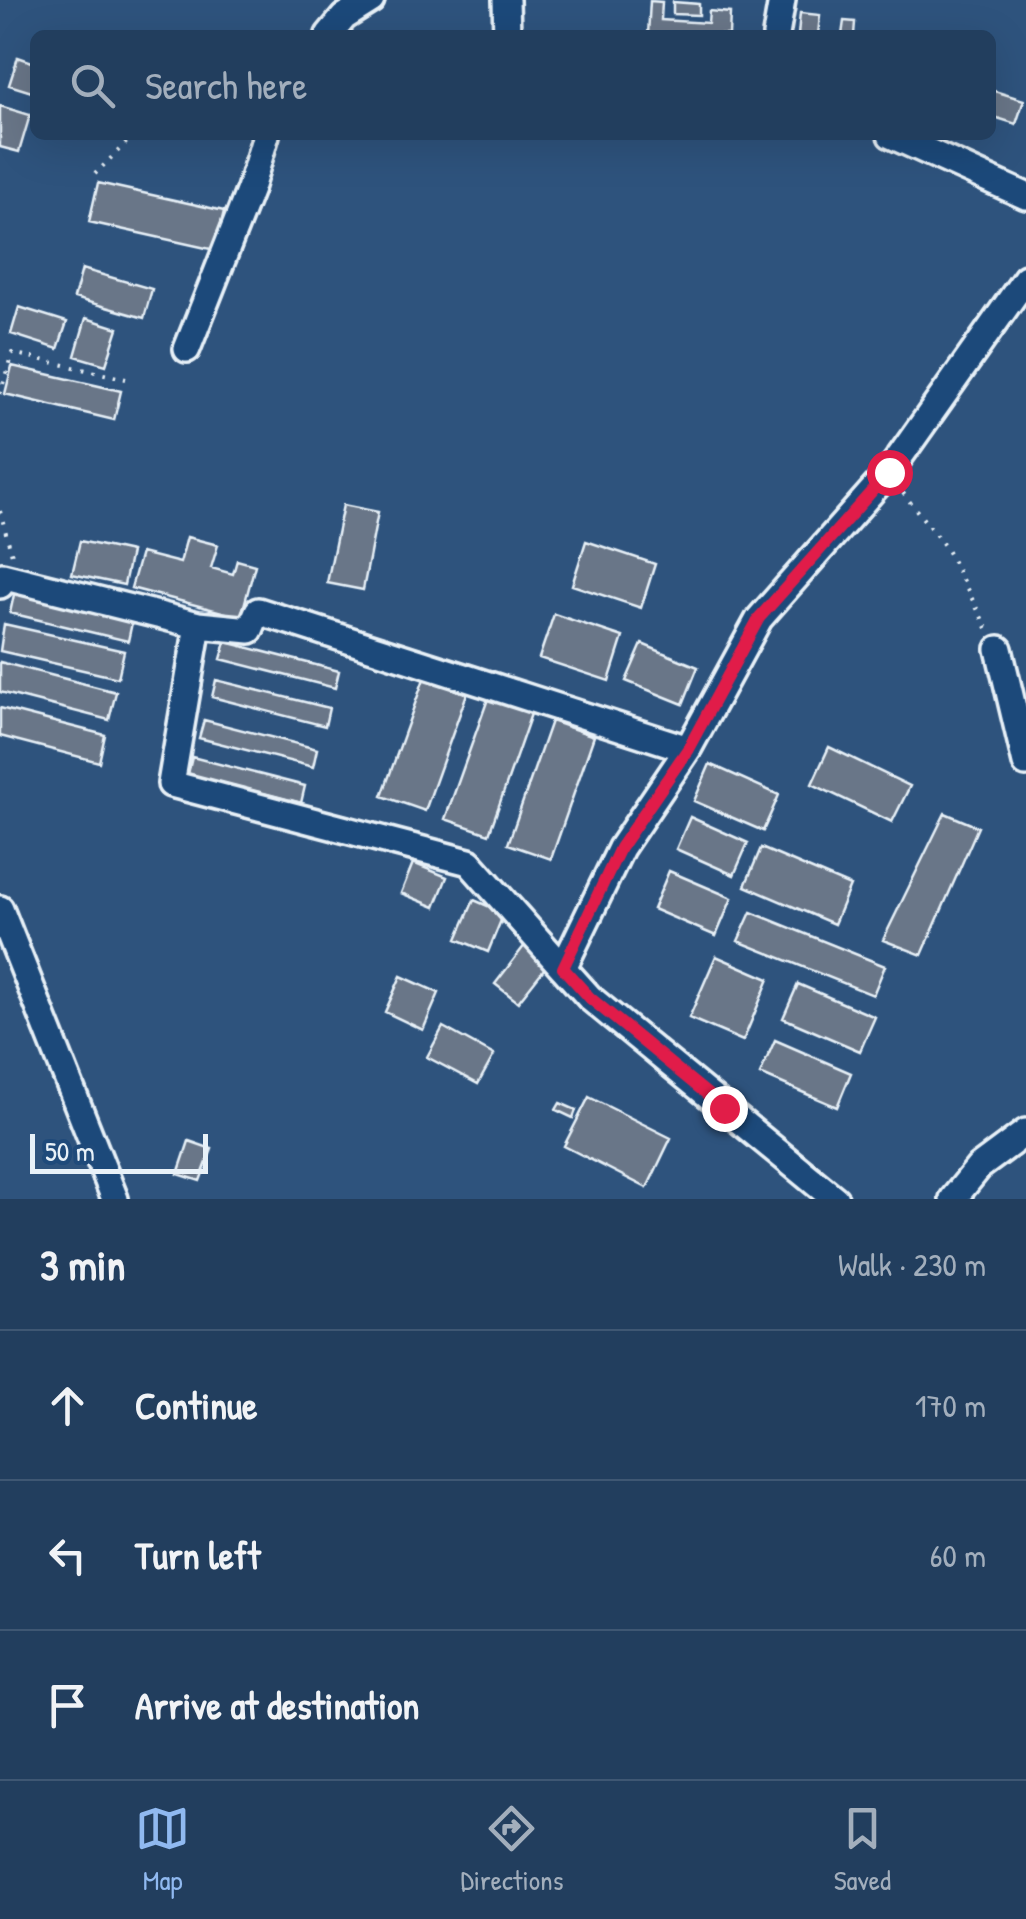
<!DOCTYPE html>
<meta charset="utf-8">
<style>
:root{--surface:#223e5e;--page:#2a4564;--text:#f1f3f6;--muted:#a2aebc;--line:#3f5773;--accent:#90b9f0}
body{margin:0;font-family:"Patrick Hand",sans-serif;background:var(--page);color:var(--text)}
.scale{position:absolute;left:30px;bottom:25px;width:178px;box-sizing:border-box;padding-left:10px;border:5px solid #e8f1f8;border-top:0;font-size:28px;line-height:35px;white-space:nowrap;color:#e8f1f8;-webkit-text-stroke:8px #1f4a7a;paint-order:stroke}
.stop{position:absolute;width:30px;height:30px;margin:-22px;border:8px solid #e11d48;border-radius:50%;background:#fff}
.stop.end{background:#e11d48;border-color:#fff;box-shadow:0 2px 10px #0008}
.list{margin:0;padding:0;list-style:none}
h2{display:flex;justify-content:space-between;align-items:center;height:130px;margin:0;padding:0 40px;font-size:42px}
h2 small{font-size:32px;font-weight:400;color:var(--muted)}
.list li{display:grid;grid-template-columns:65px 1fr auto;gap:30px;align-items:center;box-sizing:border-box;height:150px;padding:0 40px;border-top:2px solid var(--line)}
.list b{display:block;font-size:38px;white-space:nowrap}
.list em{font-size:32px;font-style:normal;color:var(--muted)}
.icon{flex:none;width:55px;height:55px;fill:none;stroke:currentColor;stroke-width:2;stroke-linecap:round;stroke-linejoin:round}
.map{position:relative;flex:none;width:1026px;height:1199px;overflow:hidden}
.search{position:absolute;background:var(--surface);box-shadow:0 10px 40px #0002;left:30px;right:30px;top:30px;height:110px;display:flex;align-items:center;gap:25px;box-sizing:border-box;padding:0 35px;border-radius:15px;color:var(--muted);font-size:38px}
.sheet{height:580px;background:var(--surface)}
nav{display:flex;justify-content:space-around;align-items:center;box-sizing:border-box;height:140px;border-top:2px solid var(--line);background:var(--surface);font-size:28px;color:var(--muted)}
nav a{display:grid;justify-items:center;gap:5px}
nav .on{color:var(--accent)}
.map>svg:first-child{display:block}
.building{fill:#697688;stroke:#e8f1f8;stroke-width:2.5}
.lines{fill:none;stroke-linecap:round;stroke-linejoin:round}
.minor-casing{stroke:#e8f1f8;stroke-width:32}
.path{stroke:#e8f1f8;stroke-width:4;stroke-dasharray:2.5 8;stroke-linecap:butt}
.minor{stroke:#1f4a7a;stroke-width:25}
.route{stroke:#e11d48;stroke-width:12}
</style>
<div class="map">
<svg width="1026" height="1199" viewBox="0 0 1026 1199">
<rect width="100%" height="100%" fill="#2e537d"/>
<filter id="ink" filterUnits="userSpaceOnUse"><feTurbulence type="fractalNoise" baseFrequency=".01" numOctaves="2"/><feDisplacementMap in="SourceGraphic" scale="20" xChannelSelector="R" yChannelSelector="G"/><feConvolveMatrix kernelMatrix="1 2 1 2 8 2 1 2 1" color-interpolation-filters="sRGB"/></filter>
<g filter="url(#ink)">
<path class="building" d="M650,1l12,1 -1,18 47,3 1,-12 21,2 -1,22h-81z
M673,2l26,2v11l-26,-1z
M800,13l20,2 -2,20h-20z
M844,21l11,1 -1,13h-12z
M18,57l17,6v30l-26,-8z
M991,90l33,10 -8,24 -25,-8z
M0,106l30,9 -11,37 -19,-5z
M98,183l126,28 -9,39 -126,-28z
M82,269l70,20 -8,29 -70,-20z
M19,307l48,15 -9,27 -47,-15z
M86,318l32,10 -12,37 -31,-9z
M12,366l109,25 -7,29 -109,-26z
M343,505l35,7 -15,78 -36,-7z
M187,537l31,8 -7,23 22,6 4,-14 18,5 -14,52 -110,-29 10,-35 39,10z
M80,541l51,11 -7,33 -52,-11z
M586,541l69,23 -14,44 -69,-23z
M15,590l118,28 -5,23 -118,-28z
M554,614l69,23 -14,44 -70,-23z
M4,624l120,27 -6,27 -118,-27z
M226,642l113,29 -4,17 -114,-29z
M642,644l56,23 -15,37 -57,-23z
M0,662l116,30 -7,28 -109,-28z
M426,673l43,15 -44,123 -43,-15z
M216,680l113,28 -4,18 -113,-29z
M489,696l43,15 -43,123 -44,-15z
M0,708l105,27 -6,27 -99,-26z
M204,720l113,29 -4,18 -114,-29z
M551,721l43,15 -43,123 -43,-15z
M829,747l81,39 -18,36 -80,-38z
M192,757l113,29 -4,17 -113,-29z
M710,764l69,31 -16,36 -69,-30z
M945,813l33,14 -56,128 -39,-15z
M690,817l58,26 -14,32 -58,-26z
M761,848l89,38 -16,38 -89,-38z
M413,863l34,14 -12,30 -34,-14z
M669,871l63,27 -16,38 -63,-27z
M474,900l30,13 -16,39 -31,-13z
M751,912l134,54 -12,29 -135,-54z
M525,945l23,19 -30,38 -23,-18z
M716,956l53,23 -26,62 -54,-23z
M401,976l38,17 -16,37 -38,-18z
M798,984l77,33 -15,34 -77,-33z
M443,1027l51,28 -16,29 -51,-27z
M775,1040l76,33 -14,34 -77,-33z
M589,1097l82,41 -24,50 -83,-42z
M560,1103l16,7 -3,8 -17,-8z
M189,1141l23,8 -12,32 -22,-7z"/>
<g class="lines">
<g class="minor-casing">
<path id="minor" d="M506,0l1,35
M329,35l15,-18 27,-17
M776,35l6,-35
M891,135l135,61
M187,349l63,-160 16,-54
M0,585l2,-9 196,49 -27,159 298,78 94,106
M198,625l52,5 8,-19 430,138
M999,649l27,114
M0,909l115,290
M835,1199l-245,-201 -27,-30 58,-120 67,-99 71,-130 130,-147 137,-194
M953,1199l26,-32 47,-35"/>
</g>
<path class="path" d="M95,174l39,-39
M0,394l12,-41 114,26
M903,493l43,55 41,80
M0,511l12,44"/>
<use href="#minor" class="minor"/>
</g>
</g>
<g class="lines" filter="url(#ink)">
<path class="route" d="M724,1108l-134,-110 -27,-30 57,-120 68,-99 71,-131 130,-146"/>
</g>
</svg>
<div class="scale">50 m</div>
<div class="stop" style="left:889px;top:472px"></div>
<div class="stop end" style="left:724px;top:1108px"></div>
<div class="search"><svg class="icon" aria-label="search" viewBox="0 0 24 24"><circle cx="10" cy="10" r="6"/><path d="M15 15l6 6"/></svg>Search here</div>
</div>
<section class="sheet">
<h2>3 min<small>Walk · 230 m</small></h2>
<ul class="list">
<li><svg class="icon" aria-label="ahead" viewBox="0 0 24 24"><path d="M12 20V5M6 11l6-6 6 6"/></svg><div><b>Continue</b></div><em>170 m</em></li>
<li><svg class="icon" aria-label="left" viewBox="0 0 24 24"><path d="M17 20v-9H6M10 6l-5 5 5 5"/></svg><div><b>Turn left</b></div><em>60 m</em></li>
<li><svg class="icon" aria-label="arrive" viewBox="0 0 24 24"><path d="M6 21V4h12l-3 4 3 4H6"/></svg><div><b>Arrive at destination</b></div></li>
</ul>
</section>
<nav>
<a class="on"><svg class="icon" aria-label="map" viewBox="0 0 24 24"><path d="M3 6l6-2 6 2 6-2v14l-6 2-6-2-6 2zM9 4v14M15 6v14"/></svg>Map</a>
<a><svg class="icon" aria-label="directions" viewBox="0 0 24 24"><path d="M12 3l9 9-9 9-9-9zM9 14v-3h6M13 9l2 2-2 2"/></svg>Directions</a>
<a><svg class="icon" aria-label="saved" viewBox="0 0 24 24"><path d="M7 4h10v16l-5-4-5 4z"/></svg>Saved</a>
</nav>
